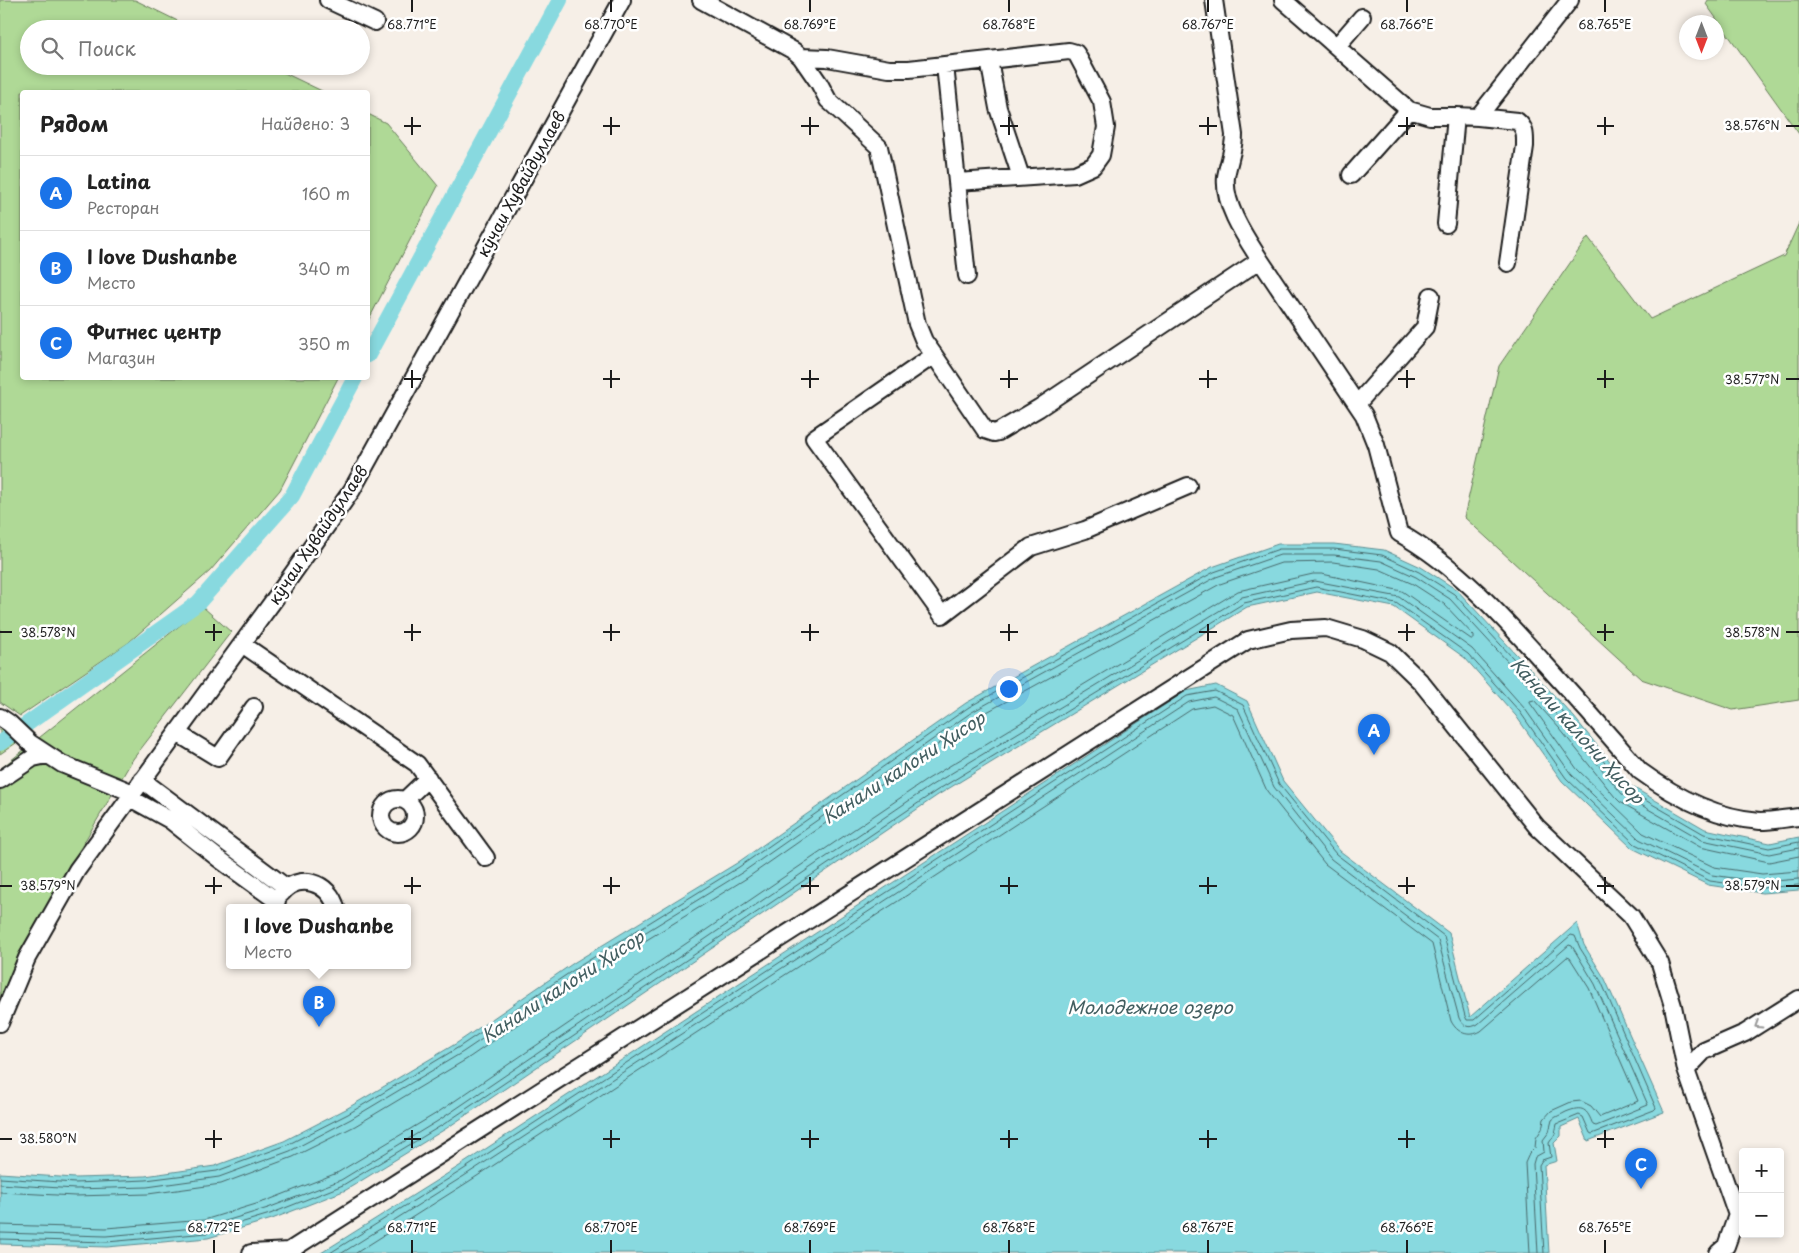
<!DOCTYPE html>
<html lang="ru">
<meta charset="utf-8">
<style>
:root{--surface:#fff;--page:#f6f6f6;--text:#222;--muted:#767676;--line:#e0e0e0;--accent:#1a73e8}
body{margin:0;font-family:"Playpen Sans",sans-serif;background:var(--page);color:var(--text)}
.controls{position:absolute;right:15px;bottom:15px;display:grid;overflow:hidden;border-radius:5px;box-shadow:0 2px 8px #0003}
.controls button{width:45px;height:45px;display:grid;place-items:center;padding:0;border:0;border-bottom:1px solid var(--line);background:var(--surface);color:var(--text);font:25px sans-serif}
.compass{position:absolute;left:1679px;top:15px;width:45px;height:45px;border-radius:50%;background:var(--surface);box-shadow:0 2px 8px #0003;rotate:180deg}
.you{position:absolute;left:1008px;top:688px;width:18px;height:18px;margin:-12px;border:4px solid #fff;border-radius:50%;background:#1a73e8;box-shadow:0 0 0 8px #1a73e833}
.badge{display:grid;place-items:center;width:32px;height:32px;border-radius:50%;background:var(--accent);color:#fff;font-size:16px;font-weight:700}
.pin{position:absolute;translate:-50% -41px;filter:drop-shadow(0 1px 2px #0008)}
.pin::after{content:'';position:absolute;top:26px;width:18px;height:15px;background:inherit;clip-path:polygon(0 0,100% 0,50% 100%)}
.popup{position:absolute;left:226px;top:904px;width:185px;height:65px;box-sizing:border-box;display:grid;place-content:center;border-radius:5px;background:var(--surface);filter:drop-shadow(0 1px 4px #0005);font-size:16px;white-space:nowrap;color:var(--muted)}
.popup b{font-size:19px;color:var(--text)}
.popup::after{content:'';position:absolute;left:50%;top:100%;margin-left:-10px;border:10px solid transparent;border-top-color:var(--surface)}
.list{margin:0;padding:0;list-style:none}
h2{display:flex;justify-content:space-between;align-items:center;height:65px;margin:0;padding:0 20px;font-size:21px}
h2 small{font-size:16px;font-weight:400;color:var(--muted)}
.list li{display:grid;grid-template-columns:32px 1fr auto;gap:15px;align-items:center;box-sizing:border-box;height:75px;padding:0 20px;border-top:1px solid var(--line)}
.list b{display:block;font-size:19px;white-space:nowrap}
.list p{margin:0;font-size:16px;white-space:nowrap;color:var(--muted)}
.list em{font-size:16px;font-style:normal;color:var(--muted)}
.icon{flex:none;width:28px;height:28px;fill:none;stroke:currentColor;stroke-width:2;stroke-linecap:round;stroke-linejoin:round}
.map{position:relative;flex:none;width:1799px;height:1253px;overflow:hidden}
.search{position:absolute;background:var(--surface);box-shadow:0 2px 8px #0003;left:20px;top:20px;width:350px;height:55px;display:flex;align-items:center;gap:12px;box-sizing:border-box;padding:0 18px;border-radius:28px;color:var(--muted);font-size:19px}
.panel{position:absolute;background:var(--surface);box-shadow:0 2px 8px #0003;left:20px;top:90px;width:350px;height:290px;border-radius:5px}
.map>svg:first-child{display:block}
.green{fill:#afd996;stroke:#667a59}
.water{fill:#88d9df;stroke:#5d8d91}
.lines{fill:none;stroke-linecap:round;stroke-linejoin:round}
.shore{stroke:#47686a;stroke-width:1}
.canal{stroke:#88d9df;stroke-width:16}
.minor-casing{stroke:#1c1c1c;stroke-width:20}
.minor{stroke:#fff;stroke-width:16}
.oneway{stroke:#999}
.ticks{fill:none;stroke:#1c1c1c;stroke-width:2}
.labels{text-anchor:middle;stroke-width:5;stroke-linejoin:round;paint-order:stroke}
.street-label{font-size:16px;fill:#1c1c1c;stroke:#fff}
.water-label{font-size:18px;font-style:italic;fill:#425e60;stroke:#fff}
.ticks-label{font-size:12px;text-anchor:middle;fill:#1c1c1c;stroke:#fff;stroke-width:5;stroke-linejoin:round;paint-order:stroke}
</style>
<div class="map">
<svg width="1799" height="1253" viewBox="0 0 1799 1253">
<rect width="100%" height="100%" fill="#f6efe7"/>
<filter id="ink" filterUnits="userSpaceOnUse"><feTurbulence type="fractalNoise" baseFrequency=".02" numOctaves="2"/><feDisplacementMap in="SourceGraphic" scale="10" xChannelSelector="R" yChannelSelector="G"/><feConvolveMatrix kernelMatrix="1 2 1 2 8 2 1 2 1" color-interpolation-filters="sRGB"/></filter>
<g filter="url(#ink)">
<path class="green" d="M0,0h135l59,29h-165v37h241l54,26h-302v286h316l-58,112 -70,81 -82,72 -108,73 -20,-14z
M1708,0h91v134l-93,-130z
M368,114l18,9 52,63 -70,135z
M1799,223v477l-66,10 -92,-31 -177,-162 35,-151 89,-129 62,82 134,-63z
M203,607l28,25 -98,127 -70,119 -44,87 -19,46v-242z
M0,722l22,17 -22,15z"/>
<path class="water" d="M1278,544h56l50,6 37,17 36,23 117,127 55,68 76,44 65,14 29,-6v53l-37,3 -54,-8 -76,-37 -70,-67 -46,-65 -51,-58 -71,-51 -77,-15 -70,15 -309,188 -491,333 -101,62 -74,29 -64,19 -101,9 -107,-3v-71l75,5 70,-2 70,-10 69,-25 62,-32 111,-66 118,-81 162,-99 229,-160 246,-136z
M1216,685l31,16 36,80 57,70 109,82 21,84 107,-94 7,22 21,34 59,133 -76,29 -9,-22 -18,8v9l-7,7 3,18 -13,4 5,88h-1228l137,-86 728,-476z"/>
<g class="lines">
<path class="shore" d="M1799,856l-30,6 -69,-15 -80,-45 -5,-5 -55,-68 -26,-29 -4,1v2l47,66 66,64 71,34 48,7 37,-3
M0,1178l75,5 71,-3 71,-9 70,-26 61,-31 111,-67 119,-80 161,-100 230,-160 245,-135 65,-23h55l48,6 37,17 35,22 116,126 56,69 78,45 65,14 30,-6
M0,1184l75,5 72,-2 72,-10 71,-26 61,-32 112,-67 118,-80 162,-100 229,-160 244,-135 64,-22h54l47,6 35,16 34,22 115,125 57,70 80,46 67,14 30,-6
M0,1192l75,4 73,-2 73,-10 72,-27 62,-31 112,-67 118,-81 162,-100 229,-160 244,-134 61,-21 52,-1 46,7 34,15 31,20 30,32v3h-3l-69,-48 -80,-17h-9l-75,17 -310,188 -491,334 -100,60 -71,28 -62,19 -98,8 -106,-3
M0,1233l106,3 100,-9 62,-19 73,-28 100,-61 491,-334 310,-188 73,-16 84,16 73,52 53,60 46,65 68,65 73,36 50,7 37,-3
M0,1239l107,3 100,-9 63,-19 73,-29 101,-61 492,-333 308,-188 72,-16 80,16 72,51 52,58 46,66 69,66 75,37 52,7 37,-3
M330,1253l131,-82 726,-475 28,-5 28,14 36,79 57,70 108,82 21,80 2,4h7l97,-85 4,1 5,12 21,33 55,127 -2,2 -62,24 -2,-1 -7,-16 -4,-2 -22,9 -2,10 -6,9 2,14 -9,3 -3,5 5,88
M342,1253l122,-77 725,-474 25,-5 24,12 36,78 57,72 107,81 21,78c4,9 11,11 19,6l91,-79 3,1 23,38 53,121 -52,21 -3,-1c-6,-16 -10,-20 -27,-13 -5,3 -10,4 -14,8l-3,12 -6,8 1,12 -9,5 -2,7 5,89
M356,1253l112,-71 724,-473 21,-4 20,10 34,76 58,73 107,80 19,77c6,12 18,17 30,10l86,-74 3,1 19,30 49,113 -38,16 -9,-11 -10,-5 -10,1 -20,9 -7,8 -2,10 -6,9 -1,10 -6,6 -4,9 5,90"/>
<path class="canal" d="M368,355l192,-355
M0,743l198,-140 94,-107 63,-118"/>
<g class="minor-casing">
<path id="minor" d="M328,0l47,22
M701,0l93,51 7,6 18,26 9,17 51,47 38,177 7,17 10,14 -120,83 128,177 89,-68 54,-17 103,-44
M1214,0l20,135c0,15 -6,28 -8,42 -3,28 20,61 34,83l104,155 12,30 23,88c57,32 103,83 147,132 32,35 63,70 94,106 34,25 77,47 120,50 13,0 27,-3 39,-4
M1283,0l126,110 21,6h26
M1337,46l25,-29
M801,57l26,1 62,11h20l160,-18 7,2 26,49 4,25 -5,28 -8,11 -18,8 -118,8 -12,-117
M989,60l9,48 23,69
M1478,117l39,4c9,7 8,15 8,25l-17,117
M1351,175l58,-65
M957,182l10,94
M1446,224l10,-108 22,1 92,-117
M934,355l51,75 9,3 4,-1 41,-24 221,-148
M1357,404l68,-77 6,-31
M242,644l175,120 69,94
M0,717l9,6 21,20 32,21 71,29
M177,733l41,25 36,-51
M0,780l33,-22 14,-3
M142,780l145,108
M130,798l40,22 49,39 58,42
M381 816a17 17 0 1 1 34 0a17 17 0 1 1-34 0Z
M405,800l23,-22
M281,894c17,-22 49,-12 55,14
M0,1023l27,-65 50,-88 197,-270 78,-110 270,-490
M1686,1070l18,-19 41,-18 54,-34
M251,1253l38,-2 959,-611 43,-10 35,-2 37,11 27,13 30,29 117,146 94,89 29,47 13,43 13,64 51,145 -11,31 -8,7"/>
</g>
<use href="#minor" class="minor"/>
</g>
<defs><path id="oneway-chevron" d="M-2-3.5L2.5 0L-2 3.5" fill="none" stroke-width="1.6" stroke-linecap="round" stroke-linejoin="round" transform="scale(1.25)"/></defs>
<use class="oneway" href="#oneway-chevron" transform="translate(1758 1025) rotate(148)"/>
</g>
<path class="ticks" d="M412,0v12M611,0v12M810,0v12M1009,0v12M1208,0v12M1407,0v12M1605,0v12M412,117v18M611,117v18M810,117v18M1009,117v18M1208,117v18M1407,117v18M1605,117v18M404,126h17M603,126h17M801,126h18M1000,126h18M1199,126h18M1398,126h17M1597,126h17M1786,126h13M412,370v18M611,370v18M810,370v18M1009,370v18M1208,370v18M1407,370v18M1605,370v18M404,379h17M603,379h17M801,379h18M1000,379h18M1199,379h18M1398,379h17M1597,379h17M1786,379h13M214,624v17M412,624v17M611,624v17M810,624v17M1009,624v17M1208,624v17M1407,624v17M1605,624v17M0,632h12M205,632h17M404,632h17M603,632h17M801,632h18M1000,632h18M1199,632h18M1398,632h17M1597,632h17M1786,632h13M214,877v17M412,877v17M611,877v17M810,877v17M1009,877v17M1208,877v17M1407,877v17M1605,877v17M0,886h12M205,886h17M404,886h17M603,886h17M801,886h18M1000,886h18M1199,886h18M1398,886h17M1597,886h17M1786,886h13M214,1130v18M412,1130v18M611,1130v18M810,1130v18M1009,1130v18M1208,1130v18M1407,1130v18M1605,1130v18M0,1139h12M205,1139h17M404,1139h17M603,1139h17M801,1139h18M1000,1139h18M1199,1139h18M1398,1139h17M1597,1139h17M214,1240v13M412,1240v13M611,1240v13M810,1240v13M1009,1240v13M1208,1240v13M1407,1240v13M1605,1240v13"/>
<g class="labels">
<g class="street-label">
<text transform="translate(521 184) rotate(-61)" y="6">кӯчаи Хувайдуллаев</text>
<text transform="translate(318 535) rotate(-56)" y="6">кӯчаи Хувайдуллаев</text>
</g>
<g class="water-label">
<text transform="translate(1577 731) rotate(48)" y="6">Канали калони Ҳисор</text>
<text transform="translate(904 768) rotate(-33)" y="6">Канали калони Ҳисор</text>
<text transform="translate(563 987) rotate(-33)" y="6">Канали калони Ҳисор</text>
<text x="1150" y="1014">Молодежное озеро</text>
</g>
</g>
<g class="ticks-label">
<text x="412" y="29">68.771°E</text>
<text x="611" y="29">68.770°E</text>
<text x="810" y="29">68.769°E</text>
<text x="1009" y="29">68.768°E</text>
<text x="1208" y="29">68.767°E</text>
<text x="1407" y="29">68.766°E</text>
<text x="1605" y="29">68.765°E</text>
<text x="1752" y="130">38.576°N</text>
<text x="1752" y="384">38.577°N</text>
<text x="1752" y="637">38.578°N</text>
<text x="48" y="637">38.578°N</text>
<text x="1752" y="890">38.579°N</text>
<text x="48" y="890">38.579°N</text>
<text x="48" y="1143">38.580°N</text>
<text x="214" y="1232">68.772°E</text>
<text x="412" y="1232">68.771°E</text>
<text x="611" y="1232">68.770°E</text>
<text x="810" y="1232">68.769°E</text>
<text x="1009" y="1232">68.768°E</text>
<text x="1208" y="1232">68.767°E</text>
<text x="1407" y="1232">68.766°E</text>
<text x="1605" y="1232">68.765°E</text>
</g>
</svg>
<div class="controls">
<button>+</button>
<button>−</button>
</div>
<svg class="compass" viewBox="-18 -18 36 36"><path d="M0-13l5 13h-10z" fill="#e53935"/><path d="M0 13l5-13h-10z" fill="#767676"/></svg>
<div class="you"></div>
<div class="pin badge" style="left:1374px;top:755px">A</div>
<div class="pin badge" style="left:319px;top:1027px">B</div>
<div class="popup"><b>I love Dushanbe</b>Место</div>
<div class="pin badge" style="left:1641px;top:1189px">C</div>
<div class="search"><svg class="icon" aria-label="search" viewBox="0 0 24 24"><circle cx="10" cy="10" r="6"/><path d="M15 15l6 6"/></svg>Поиск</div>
<section class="panel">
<h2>Рядом<small>Найдено: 3</small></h2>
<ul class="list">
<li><span class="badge">A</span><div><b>Latina</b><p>Ресторан</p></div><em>160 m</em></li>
<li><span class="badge">B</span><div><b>I love Dushanbe</b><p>Место</p></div><em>340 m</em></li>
<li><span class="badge">C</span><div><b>Фитнес центр</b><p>Магазин</p></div><em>350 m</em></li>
</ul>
</section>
</div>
